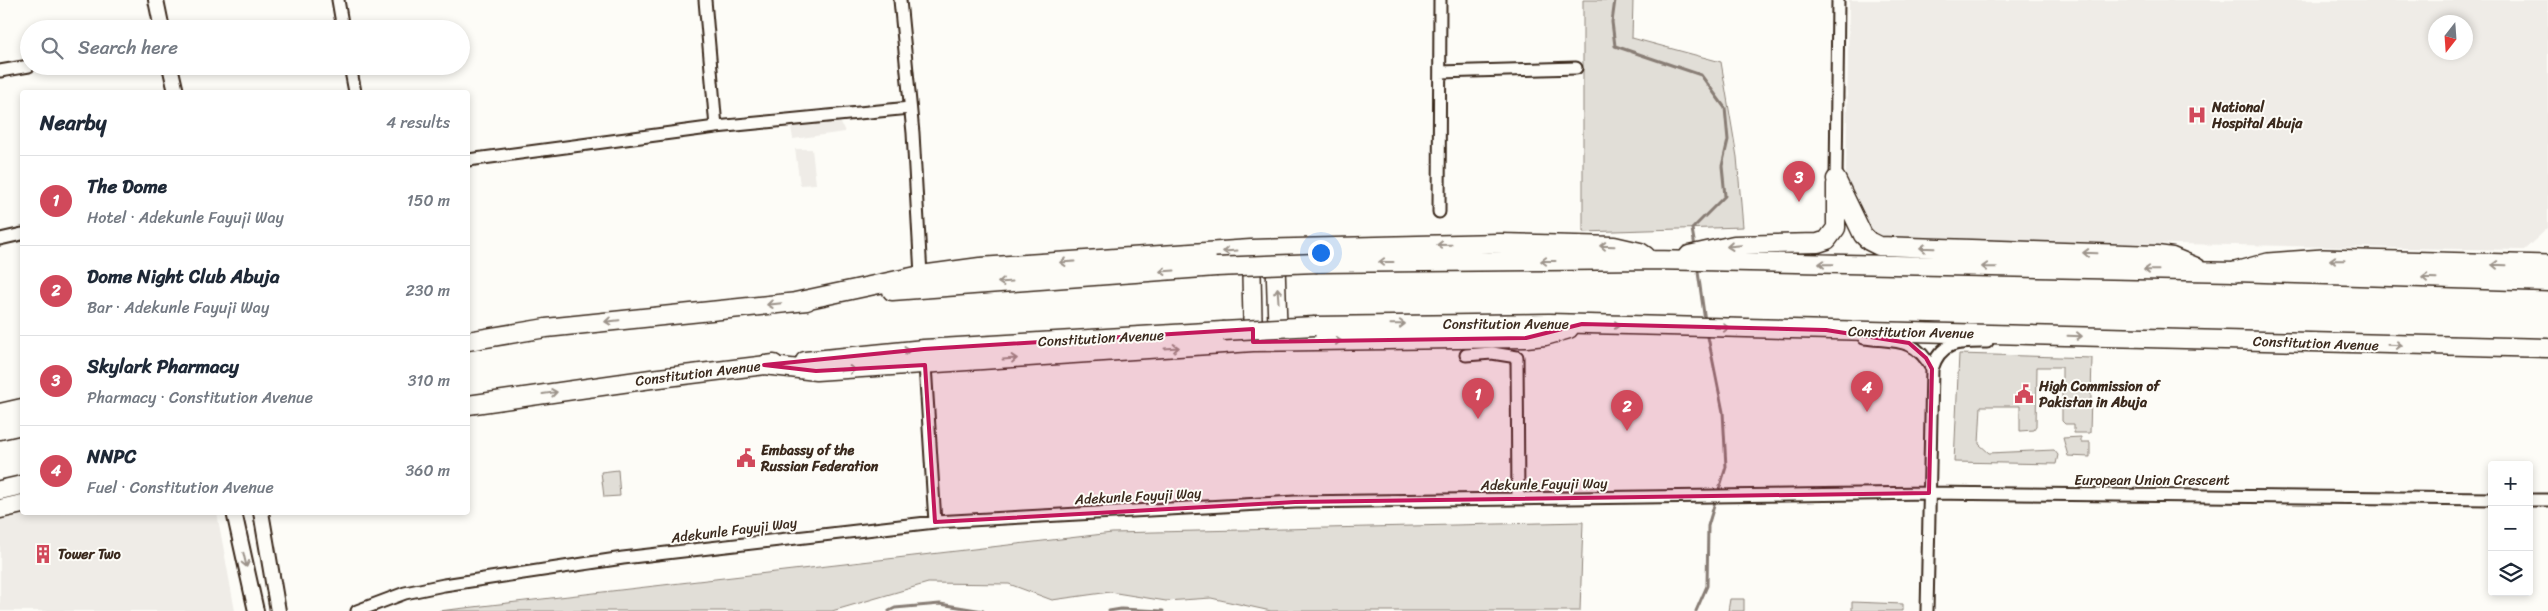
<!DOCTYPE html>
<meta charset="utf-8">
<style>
:root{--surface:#fff;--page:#f6f6f7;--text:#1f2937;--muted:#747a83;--line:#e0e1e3;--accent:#d1495b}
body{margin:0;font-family:Sriracha,sans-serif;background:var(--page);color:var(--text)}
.controls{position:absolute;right:15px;bottom:15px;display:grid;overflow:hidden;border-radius:5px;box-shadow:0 2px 8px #0003}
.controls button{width:45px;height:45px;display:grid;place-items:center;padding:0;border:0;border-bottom:1px solid var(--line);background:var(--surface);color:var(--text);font:25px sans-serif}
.compass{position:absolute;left:2428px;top:15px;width:45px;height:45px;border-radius:50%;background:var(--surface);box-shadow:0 2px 8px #0003;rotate:197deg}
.you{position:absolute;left:1320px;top:252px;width:18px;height:18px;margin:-12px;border:4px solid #fff;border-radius:50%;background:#1a73e8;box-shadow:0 0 0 8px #1a73e833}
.badge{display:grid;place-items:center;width:32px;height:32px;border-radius:50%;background:var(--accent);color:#fff;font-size:16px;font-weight:700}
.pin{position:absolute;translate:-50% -41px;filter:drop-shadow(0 1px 2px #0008)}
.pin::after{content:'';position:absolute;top:26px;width:18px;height:15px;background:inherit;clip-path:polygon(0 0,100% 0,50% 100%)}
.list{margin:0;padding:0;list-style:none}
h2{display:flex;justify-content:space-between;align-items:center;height:65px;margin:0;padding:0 20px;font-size:21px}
h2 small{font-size:16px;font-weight:400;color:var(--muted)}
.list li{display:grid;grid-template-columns:32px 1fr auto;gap:15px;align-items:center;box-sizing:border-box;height:90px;padding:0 20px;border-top:1px solid var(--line)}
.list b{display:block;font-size:19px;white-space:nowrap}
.list p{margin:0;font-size:16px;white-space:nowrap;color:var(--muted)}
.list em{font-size:16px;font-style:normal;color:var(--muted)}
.icon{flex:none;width:28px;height:28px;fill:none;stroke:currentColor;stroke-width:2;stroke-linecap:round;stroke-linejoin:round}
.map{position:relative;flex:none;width:2548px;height:611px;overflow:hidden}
.search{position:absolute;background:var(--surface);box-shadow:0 2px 8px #0003;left:20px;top:20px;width:450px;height:55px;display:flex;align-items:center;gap:12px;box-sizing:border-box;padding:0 18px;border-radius:28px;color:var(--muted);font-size:19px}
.panel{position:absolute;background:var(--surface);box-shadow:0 2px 8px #0003;left:20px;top:90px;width:450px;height:425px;border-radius:5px}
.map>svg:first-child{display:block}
.built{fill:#efece7;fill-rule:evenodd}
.green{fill:#e1ded7;stroke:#8e847a}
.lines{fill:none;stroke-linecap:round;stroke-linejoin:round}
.stream{stroke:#887d74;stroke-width:3}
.minor-casing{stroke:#3b2a1e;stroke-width:15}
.tertiary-casing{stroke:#3b2a1e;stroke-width:18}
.primary-casing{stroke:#3b2a1e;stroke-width:21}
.trunk-casing{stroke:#3b2a1e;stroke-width:22}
.minor{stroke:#fdfcf7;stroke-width:11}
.tertiary{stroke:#fdfcf7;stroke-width:14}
.primary{stroke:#fdfcf7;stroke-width:18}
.trunk{stroke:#fdfcf7;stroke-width:19}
.primary-bridge-casing{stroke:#3b2a1e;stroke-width:21;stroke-linecap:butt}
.primary-bridge{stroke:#fdfcf7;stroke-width:18}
.oneway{stroke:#9c938a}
.marked{fill:#c2185b;fill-opacity:0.2;stroke:#c2185b;stroke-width:4;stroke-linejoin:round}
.labels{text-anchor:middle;stroke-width:4;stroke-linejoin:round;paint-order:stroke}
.poi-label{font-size:14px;font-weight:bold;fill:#3b2a1e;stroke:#fdfcf7;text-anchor:start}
.street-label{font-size:14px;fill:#3b2a1e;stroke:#fdfcf7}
</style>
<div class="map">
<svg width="2548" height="611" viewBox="0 0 2548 611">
<rect width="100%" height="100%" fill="#fdfcf7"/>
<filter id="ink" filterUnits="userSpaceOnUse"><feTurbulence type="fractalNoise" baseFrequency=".02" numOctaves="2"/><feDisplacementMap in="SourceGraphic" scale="10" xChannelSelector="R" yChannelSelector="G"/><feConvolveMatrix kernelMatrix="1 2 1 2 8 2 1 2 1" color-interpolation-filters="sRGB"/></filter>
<g filter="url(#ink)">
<path class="built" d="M1849,0h699v228l-24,22 -651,-11 -27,-62zM2436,22h30v30h-30z
M840,121l5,11 -52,7 -2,-12z
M795,149h17l4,35 -16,1z
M22,512l195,1 18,98h-235v-96z"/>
<path class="green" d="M1583,0h50l-1,38 89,24 16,95 6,70 -160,5z
M1959,354l133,4 -2,75h-16v-9h-9l-3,-3v-54h-25l-1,59 -3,4 -13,1v-25h-39l-2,38 10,9 65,-3 4,5 -2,9 -102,-2z
M2081,437v5h9v15l-22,-1 -5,-18z
M618,470l2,26 -16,1 -3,-25z
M1583,522l-3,89h-309l-60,-13 -45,3 -56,-9 -58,8 -43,-16 -81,-1 -96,28h-393l673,-78z
M1730,599h14v12h-16z
M1852,602l51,2v7h-51z"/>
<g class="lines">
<path class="stream" d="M1615,0l-3,22 3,24 86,29 24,33 3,32 -6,26 3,30 -33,33 3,18
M1697,265l8,56
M1707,332l16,80 3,55 -8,26
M889,611l6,-3 45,-4 43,7
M1109,611l12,-2 42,2
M1696,611l11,-25 1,-60 8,-27"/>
<g class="minor-casing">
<path id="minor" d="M338,0l5,29
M705,0l11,127
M900,0l13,133 8,142
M350,66l5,26
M0,71l29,-5
M1440,72l136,-4
M468,160l248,-33 194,-19
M1836,179l2,-179
M1439,212l1,-212
M0,239l22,-5
M1864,338c32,4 51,-1 68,31
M1466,355l26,-2 25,4 1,142
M925,365l10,157
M2529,500h19
M357,611l48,-18 39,-8 179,-27 312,-36 360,-20 634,-9 563,6
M1927,611l5,-242c9,-29 29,-27 55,-27"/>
</g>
<g class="tertiary-casing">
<path id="tertiary" d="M156,0l6,29
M170,66l6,26
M234,512l22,99
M261,512l17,99"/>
</g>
<g class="primary-casing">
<path id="primary" d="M1836,179l27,56 6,6 10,5 278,9 15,2 24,10
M1275,249l3,92
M1251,252l2,90
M1689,255l45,-10 84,-2 9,-3 9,-12v-44
M1317,263l335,-3 583,12 313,10
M892,291l324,-24
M795,302l126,-27 59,-8 271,-18 248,-6 115,3 26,6 6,4
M1315,326l234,-3 999,25
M468,341l78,-13 261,-27
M805,361l119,-12 299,-18
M764,365l52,6 437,-29 273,-4 19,-2 24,-7
M468,405l183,-26 123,-15
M0,413l22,-5
M0,430l22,-5
M0,490l22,-5
M0,509l22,-5"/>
</g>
<g class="trunk-casing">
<path id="trunk" d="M2235,272l33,-9 55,-4 225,6"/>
</g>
<use href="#minor" class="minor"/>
<use href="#tertiary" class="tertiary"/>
<use href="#primary" class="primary"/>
<use href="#trunk" class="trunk"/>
<g class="primary-bridge-casing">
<path id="primary-bridge" d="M1216,267l101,-4
M1223,331l92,-5"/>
</g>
<use href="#primary-bridge" class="primary-bridge"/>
</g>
<defs><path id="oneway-shaft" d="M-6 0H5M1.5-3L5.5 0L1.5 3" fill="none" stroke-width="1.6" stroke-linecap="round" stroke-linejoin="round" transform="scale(1.25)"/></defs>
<g class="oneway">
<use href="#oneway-shaft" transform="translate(1444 245) rotate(179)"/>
<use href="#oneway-shaft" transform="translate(1607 246) rotate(-178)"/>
<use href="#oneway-shaft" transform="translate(1734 246) rotate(175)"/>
<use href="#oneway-shaft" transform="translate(1927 248) rotate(-178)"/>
<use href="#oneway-shaft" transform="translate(1230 251) rotate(176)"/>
<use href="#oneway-shaft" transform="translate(2090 253) rotate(-178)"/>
<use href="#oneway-shaft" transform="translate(2337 260) rotate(-179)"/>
<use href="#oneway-shaft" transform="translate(1548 261) rotate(180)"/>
<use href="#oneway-shaft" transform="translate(1067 262) rotate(176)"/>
<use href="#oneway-shaft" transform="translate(1386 262) rotate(180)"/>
<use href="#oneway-shaft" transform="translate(1826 264) rotate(-179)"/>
<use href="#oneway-shaft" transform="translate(2499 265) rotate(-178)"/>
<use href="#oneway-shaft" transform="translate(1989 267) rotate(-179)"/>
<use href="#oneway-shaft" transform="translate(2151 270) rotate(-179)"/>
<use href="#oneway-shaft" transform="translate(1167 271) rotate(176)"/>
<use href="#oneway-shaft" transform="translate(2429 278) rotate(-178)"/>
<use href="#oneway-shaft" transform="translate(1005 282) rotate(176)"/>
<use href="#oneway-shaft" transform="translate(1278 295) rotate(-94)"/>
<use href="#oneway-shaft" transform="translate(774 304) rotate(174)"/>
<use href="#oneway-shaft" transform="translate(612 321) rotate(174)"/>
<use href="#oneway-shaft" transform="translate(1398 324) rotate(-1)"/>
<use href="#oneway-shaft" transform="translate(1613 325) rotate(1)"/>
<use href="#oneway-shaft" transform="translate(1722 328) rotate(1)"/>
<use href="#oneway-shaft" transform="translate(2075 336) rotate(2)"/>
<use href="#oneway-shaft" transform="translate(1334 341) rotate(-1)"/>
<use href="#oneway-shaft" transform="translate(2395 345) rotate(2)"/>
<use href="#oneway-shaft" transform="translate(1172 348) rotate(-4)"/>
<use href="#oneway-shaft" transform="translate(903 351) rotate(-6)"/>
<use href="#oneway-shaft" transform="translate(1010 359) rotate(-4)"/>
<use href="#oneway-shaft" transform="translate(848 370) rotate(-3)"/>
<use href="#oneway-shaft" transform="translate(550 393) rotate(-8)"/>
<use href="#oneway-shaft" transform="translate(245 560) rotate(77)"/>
</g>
</g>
<path class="marked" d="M1582,324l244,6 83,13 17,15 6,11 -3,124 -634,9 -360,20 -10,-157 -109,6 -52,-6 160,-16 329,-20v13l273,-4z"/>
<defs>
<g id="hospital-bare" transform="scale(1.5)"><path d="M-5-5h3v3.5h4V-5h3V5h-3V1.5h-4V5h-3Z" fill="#d1495b" stroke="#fdfcf7" stroke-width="2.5" paint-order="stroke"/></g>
<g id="civic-bare" transform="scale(1.5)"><path d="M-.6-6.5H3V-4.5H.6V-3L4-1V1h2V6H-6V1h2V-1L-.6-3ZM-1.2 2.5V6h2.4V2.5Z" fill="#d1495b" stroke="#fdfcf7" stroke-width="2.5" paint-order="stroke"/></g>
<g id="building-bare" transform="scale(1.5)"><path d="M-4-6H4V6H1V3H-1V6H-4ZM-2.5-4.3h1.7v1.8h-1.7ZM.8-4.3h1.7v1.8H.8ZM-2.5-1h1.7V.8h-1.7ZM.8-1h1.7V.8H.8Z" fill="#d1495b" stroke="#fdfcf7" stroke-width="2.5" paint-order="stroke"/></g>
</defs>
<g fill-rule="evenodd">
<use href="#hospital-bare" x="2197" y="115"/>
<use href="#civic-bare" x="2024" y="394"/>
<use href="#civic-bare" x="746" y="458"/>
<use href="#building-bare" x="43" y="554"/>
</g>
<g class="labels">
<g class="poi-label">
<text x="2212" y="112">National<tspan x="2212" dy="16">Hospital Abuja</tspan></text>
<text x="2039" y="391">High Commission of<tspan x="2039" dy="16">Pakistan in Abuja</tspan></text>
<text x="761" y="455">Embassy of the<tspan x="761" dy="16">Russian Federation</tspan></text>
<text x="58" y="559">Tower Two</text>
</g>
<g class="street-label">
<text x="1506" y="329">Constitution Avenue</text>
<text transform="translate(1911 332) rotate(1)" y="5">Constitution Avenue</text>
<text transform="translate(1101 338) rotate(-3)" y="5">Constitution Avenue</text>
<text transform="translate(2316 343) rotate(2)" y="5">Constitution Avenue</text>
<text transform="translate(698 373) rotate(-7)" y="5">Constitution Avenue</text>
<text x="2152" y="485">European Union Crescent</text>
<text transform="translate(1544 484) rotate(-1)" y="5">Adekunle Fayuji Way</text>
<text transform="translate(1138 496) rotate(-3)" y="5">Adekunle Fayuji Way</text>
<text transform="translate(734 530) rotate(-7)" y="5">Adekunle Fayuji Way</text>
</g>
</g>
</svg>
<div class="controls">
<button>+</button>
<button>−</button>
<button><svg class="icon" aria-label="layers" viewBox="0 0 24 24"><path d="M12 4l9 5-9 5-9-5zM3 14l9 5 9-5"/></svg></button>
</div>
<svg class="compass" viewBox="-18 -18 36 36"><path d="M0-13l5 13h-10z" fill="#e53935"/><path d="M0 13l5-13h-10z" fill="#747a83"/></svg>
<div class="you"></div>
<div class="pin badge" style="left:1478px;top:419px">1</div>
<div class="pin badge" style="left:1627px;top:431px">2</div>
<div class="pin badge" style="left:1799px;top:202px">3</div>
<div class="pin badge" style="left:1867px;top:412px">4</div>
<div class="search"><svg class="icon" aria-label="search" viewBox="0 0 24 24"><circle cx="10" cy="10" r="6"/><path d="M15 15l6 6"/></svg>Search here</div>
<section class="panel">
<h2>Nearby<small>4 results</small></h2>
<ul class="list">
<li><span class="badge">1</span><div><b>The Dome</b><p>Hotel · Adekunle Fayuji Way</p></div><em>150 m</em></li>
<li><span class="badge">2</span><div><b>Dome Night Club Abuja</b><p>Bar · Adekunle Fayuji Way</p></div><em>230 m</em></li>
<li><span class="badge">3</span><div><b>Skylark Pharmacy</b><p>Pharmacy · Constitution Avenue</p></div><em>310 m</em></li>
<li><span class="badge">4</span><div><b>NNPC</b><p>Fuel · Constitution Avenue</p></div><em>360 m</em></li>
</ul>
</section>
</div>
